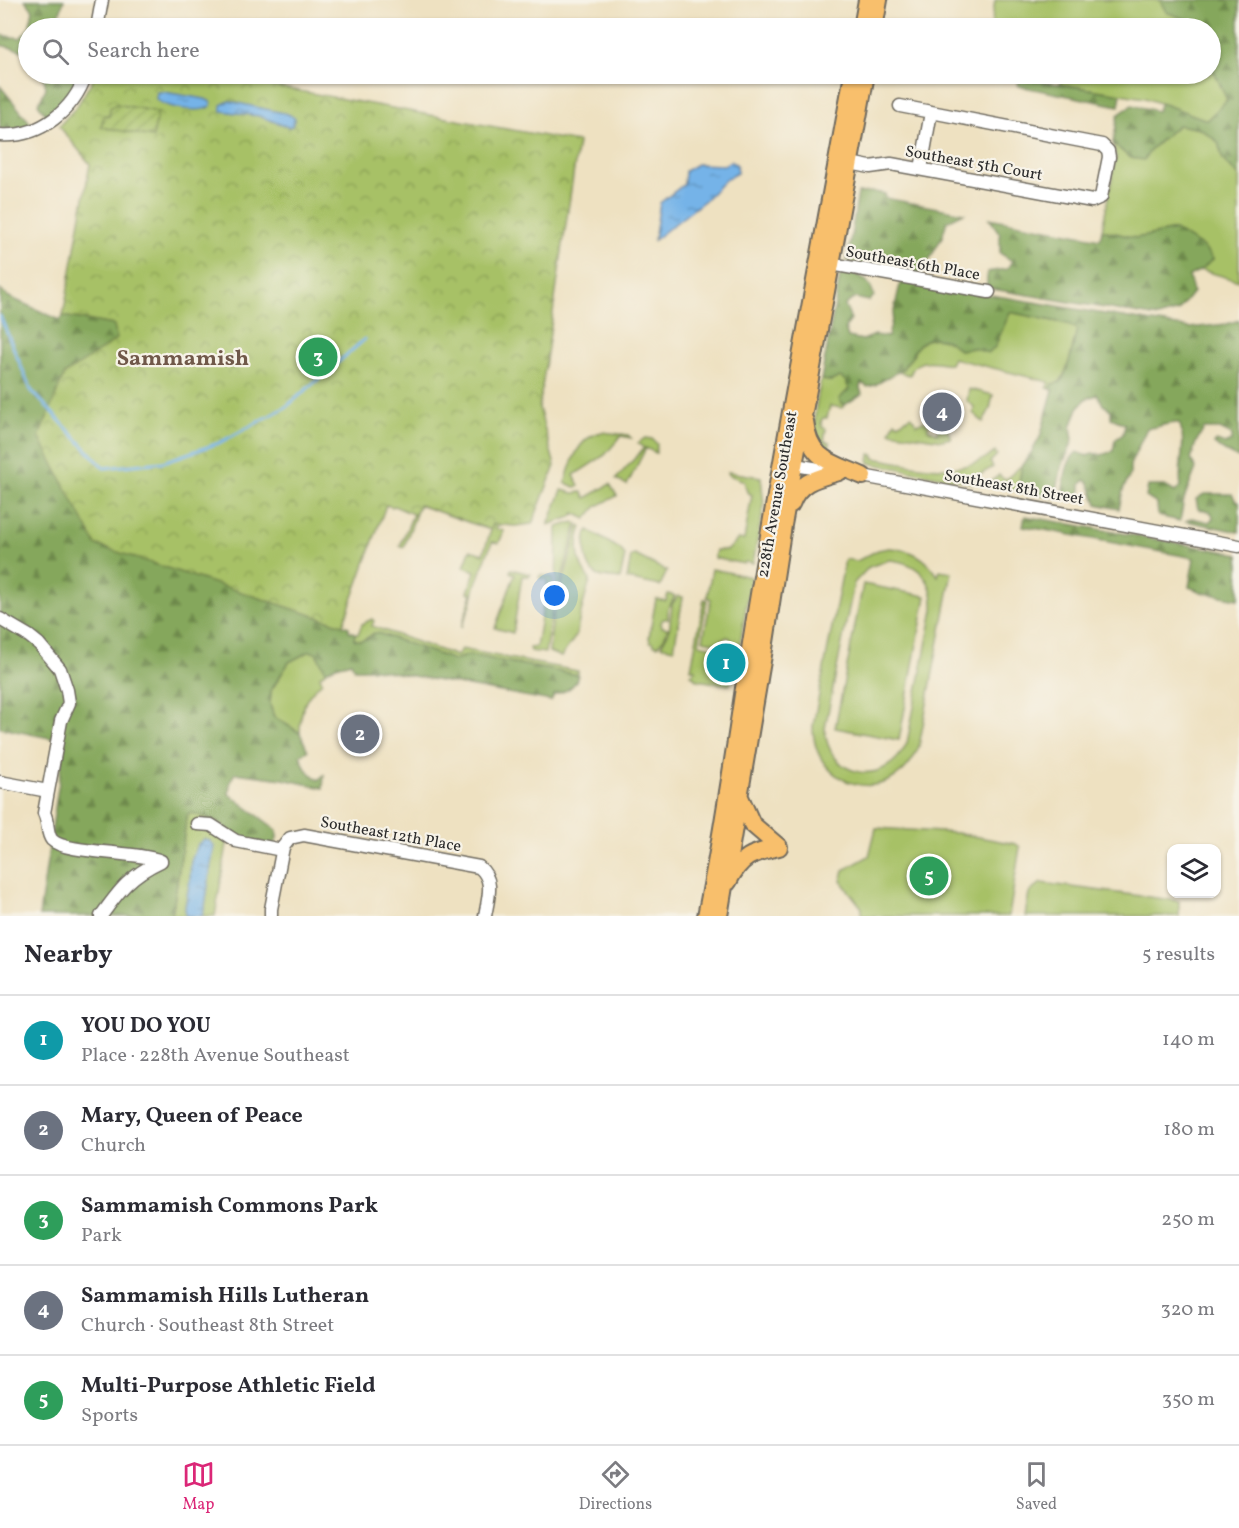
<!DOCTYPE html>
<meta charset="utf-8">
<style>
:root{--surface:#fff;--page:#f2f2f3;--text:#2b2b33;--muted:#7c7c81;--line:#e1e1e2;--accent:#db2777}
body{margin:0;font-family:Vollkorn,serif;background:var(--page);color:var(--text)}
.controls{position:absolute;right:18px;bottom:18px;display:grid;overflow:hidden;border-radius:12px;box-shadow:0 2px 4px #0004}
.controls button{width:54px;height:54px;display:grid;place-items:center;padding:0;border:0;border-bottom:2px solid var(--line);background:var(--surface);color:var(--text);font:30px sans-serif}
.you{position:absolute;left:555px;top:596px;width:21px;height:21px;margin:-15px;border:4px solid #fff;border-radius:50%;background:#1a73e8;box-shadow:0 0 0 9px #1a73e833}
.badge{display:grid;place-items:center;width:39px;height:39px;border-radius:50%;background:var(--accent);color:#fff;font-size:20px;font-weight:700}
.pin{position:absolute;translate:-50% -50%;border:3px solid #fff;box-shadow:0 2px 6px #0006}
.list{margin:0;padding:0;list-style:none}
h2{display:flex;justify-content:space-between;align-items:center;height:78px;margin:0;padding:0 24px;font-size:26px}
h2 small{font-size:20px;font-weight:400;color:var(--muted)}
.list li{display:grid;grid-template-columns:39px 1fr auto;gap:18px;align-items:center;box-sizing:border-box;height:90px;padding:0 24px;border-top:2px solid var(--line)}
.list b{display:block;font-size:22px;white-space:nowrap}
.list p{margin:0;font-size:20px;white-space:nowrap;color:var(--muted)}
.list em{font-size:20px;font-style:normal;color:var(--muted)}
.icon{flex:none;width:33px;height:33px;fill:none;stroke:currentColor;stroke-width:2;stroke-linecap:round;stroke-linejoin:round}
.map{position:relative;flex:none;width:1239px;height:916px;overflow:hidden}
.search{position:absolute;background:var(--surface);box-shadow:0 2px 4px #0004;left:18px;right:18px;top:18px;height:66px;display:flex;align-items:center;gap:15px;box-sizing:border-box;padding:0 21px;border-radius:33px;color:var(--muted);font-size:22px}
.sheet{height:528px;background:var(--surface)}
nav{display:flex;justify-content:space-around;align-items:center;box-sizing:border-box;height:84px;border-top:2px solid var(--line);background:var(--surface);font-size:16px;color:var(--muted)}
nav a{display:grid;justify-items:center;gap:3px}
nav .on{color:var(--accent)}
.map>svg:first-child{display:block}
.grass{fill:#a7c166;stroke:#697648;stroke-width:1.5;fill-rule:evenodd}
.forest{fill:url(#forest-firs);stroke:#586943;stroke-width:1.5}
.park{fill:url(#park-crowns);stroke:#697648;stroke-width:1.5}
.garden{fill:url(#garden-furrows);stroke:#697648;stroke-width:1.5}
.water{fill:url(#water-ripples);stroke:#506f8a;stroke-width:1.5}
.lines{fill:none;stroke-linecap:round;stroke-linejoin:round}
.stream{stroke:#75b3e8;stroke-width:3}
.minor-casing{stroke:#6f6b60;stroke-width:15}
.major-casing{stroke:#6f6b60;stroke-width:20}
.minor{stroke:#fff;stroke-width:12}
.major{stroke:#f8bf6c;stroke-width:16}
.labels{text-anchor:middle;stroke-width:4.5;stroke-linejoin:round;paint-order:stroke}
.street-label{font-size:16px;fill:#2b2b2b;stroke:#f7f3e8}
.district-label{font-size:22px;font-weight:bold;fill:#705849;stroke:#f7f3e8}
</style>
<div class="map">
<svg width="1239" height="916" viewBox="0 0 1239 916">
<defs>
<pattern id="forest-firs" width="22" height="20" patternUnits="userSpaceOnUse" patternTransform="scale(1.5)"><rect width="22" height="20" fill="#85a75b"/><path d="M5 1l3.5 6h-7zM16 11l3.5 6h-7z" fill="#6d884b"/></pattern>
<pattern id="park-crowns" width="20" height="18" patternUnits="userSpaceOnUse" patternTransform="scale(1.5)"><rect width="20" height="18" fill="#a7c166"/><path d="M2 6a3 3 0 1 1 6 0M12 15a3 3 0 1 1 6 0" fill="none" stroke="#889d54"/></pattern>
<pattern id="garden-furrows" width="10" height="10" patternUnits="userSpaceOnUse" patternTransform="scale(1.5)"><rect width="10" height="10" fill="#a7c166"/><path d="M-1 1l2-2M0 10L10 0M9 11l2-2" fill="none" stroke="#889d54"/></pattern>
<pattern id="water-ripples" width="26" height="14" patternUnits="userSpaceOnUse" patternTransform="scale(1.5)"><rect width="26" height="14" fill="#75b3e8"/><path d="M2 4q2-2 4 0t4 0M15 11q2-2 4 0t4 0" fill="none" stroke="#6092bc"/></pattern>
</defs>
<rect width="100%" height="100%" fill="#f7f3e8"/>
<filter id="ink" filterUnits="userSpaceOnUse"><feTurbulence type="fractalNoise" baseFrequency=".0167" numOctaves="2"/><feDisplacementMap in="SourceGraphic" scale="12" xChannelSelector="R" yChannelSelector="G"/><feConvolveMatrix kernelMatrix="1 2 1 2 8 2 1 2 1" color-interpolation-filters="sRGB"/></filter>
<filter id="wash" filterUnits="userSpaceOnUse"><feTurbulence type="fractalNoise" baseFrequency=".008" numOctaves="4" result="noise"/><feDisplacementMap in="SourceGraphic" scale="24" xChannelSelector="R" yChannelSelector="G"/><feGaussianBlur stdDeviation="1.35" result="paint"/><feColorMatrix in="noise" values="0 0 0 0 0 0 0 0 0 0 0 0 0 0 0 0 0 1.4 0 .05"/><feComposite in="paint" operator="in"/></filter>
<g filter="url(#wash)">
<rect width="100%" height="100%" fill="#eee1c1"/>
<path class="grass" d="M995,0h165l6,12 22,8v8h-197z
M1211,68l4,5 12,27 -20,20 -62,-22 -85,-14v-7l-32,-3h182z
M1178,125l23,4 17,13 5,18 16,16v105l-38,-11 12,-11 -38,-29 -39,8 -34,-8 14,-73 -3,-14 17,15 21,-9z
M1009,312l59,12 10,5c-8,23 -7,43 -25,61l-6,-2 2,-6 -96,-24 -3,6c-16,-2 -34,-8 -40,11l-12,-3 5,-3c2,-6 4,-6 8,-11 3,-3 3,-9 7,-12 11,-14 32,-7 41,4l14,-2z
M840,377l6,4 4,8 -9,14 4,2 -2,3 -13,-2 -3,12h-4l-2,3 1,6 4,2 -2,12 6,1 -1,10c-23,-18 -12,-49 -8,-72l10,1z
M969,389l24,6 -3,14 -7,13 -10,-9 1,-6 -7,-6z
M911,416l6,8 6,-3 6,4 -1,4 9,4 2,-4h8l4,9 -9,2 -52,-8 5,-11 3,3z
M602,432l26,3 3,3 -10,-2 -16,19 -31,20 5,11 -4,1 -10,-4c6,-21 13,-46 37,-51z
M645,438l7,1 5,5 -1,9 -10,-5 -19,37 -11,-6 28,-31 -6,-5z
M995,452l2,3 -7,7 3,5 -12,7 -8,9 -104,-20 1,-9 4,1v3c40,7 85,21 121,-6z
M1022,465l-4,23 3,3 -34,-6 12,-10 6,5z
M728,472l33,5 3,29 -11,57 -8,-1 -1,2 -30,-6 2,-8h12l10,-11 6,1 8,-45 -5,-3 -3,-11 -15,-6z
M610,484l7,12 -20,10 -11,13 -12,-6 -3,4 -23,8 14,-35 11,3 9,-1 4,6z
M417,504l83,21h-3l-1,4 8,2 -5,12 -7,-1 -17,44 -4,18 -10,24 11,-34 -4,-2 7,-21 -11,-4 6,-17 13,4 8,-24 -72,-25 -15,42 -4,-1z
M574,522l3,2 -21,75 1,-72z
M579,525l3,2c-7,18 -5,37 8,53l-10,36 -4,20 -15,21 -12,-5 4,-36z
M588,530l32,19 5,6 -5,24c-7,-1 -17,-1 -23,-4 -13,-7 -14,-34 -9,-45z
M889,548c22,1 37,9 49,28l2,-6 12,2 -33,174c-24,63 -106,46 -106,-20l32,-167 12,2 21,-11zM889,560c29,2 46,20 44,50l-26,133c-21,46 -80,36 -82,-15l29,-145 15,-16z
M635,555l32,16 -7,15 -33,-7 4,-23z
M511,569l19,5 -1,2h-7l-9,57 -18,-5 20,-54 -5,-2z
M712,569l39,8 -14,85 -6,-9 -1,-15 -3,-1 -11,6 -13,-3 8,-41 -4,-2z
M540,575l13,2v28l-8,48 -15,-2 -1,-3 7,-1 11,-64v-3l-8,-2z
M863,584l63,12 -27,144 -64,-12z
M668,594l7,2 -7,13v10h-5l-2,4 1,4 6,1 -4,10 -6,8 -4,-1v-2l-4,-1 -1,-5 7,-38 10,2z
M678,596l5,1 -9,52 -13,-3 8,-15 3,-27z
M704,599l3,1 -8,44 19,4v3l1,1 -3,20 8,1 4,-20 7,14 -1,11 -5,7 -32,-5 -6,-6 3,-2 1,-3h-4z
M372,619l2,2 -2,5 85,30 4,-7 117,22v4l-109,-20 -15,5 -76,-27 -18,8 -7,-2 2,-6 3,1 4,-10z
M310,651l6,2 10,18 -6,5 2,6c-18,15 -22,29 -22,51l-26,-16 -4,-12 1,-14 18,-29z
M192,813l25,8 10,23 -12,72h-43l15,-101z
M876,828l81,5 59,11 4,3 -11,69h-148l1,-8 -21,-27 3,-11 25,-14z
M1041,883l138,18v15h-154l4,-23z"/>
<path class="forest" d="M25,0h39c-7,24 -10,28 -35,28l4,-18z
M1160,0h79v176l-16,-16 -5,-18 -17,-13 -23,-4 -27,24 -7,11 -14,-2 -17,-15 5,-28 14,-10 25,6 4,-8 46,17 20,-20 -12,-27 -4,-5 -1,-40h-22v-8l-22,-8z
M28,29v27l-8,-6 -20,-5v-10l20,3z
M43,74h38c-9,18 -19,29 -35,41l-8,-11 8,-16z
M1019,78l102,16 -2,12 -101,-20z
M0,86l32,39 -17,5 -15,-1z
M874,192l11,2v4l79,15 -17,8 -5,16 -20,36h-11l-64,-12 11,-68z
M989,218l111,21 2,-9 34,8 39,-8 27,16 11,13 -12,11 -12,6 4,16 -15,19 -20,6 -171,-29v-16l20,-3 5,-8 -12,-8v-19z
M845,272c16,3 25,7 29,24l-5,5 -14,-3 -10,7 6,15 -6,8 3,9 15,3 12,-5 13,2 13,-57 288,48 38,-4 12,-4v138c-4,-1 -22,-11 -25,-14l2,-3 9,3 7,-3v-6l-12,-6h-16l-8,13 -5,18 5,8 -12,31 -4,22 -22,-5 -1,-12 -11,-7 2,-11h17l10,6 6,-6c-4,-20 7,-44 -2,-63 -13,-1 -20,5 -32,5l-17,37v10l-7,15 -4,19 -22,-5 -8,-21 -4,-3 -4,4v6l-3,9 -11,-1 -5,-4c3,-14 3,-33 15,-42l10,4 5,-3 10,2 11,-4 2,-11 8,-6 2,-10 -14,-6v-8l-8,-5 -5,-10 -11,3 -9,10 -7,19 2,13 -12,29 -5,26 -3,3 -32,-7 -3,-3 4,-23 9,-12 9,-16 13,-47 -3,-2 2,-4 9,-2c9,-16 11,-34 16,-53l-9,-5 -58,-12 -15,35 -7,6 -15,-5 -14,2c-9,-11 -30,-18 -41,-4 -4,3 -4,9 -7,12 -4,5 -6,5 -8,11l-28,16 -7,2 -7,-4 -1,5 2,6 -17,11 -4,-2 -2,-4 10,-10 -3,-8 -6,-4 -9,4 -10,-1 19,-104z
M0,290l9,7 51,23 3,-4 51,9 3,14 -53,36 32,170 247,80 6,2v4l6,2 -1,6c10,4 12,-1 20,-6h4l76,27 15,-5 109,20c-3,13 -12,16 -24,20l-3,6 -176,-32h-21l-3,-7 -15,4 -10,5 -10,-18 -6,-2 -21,11 -18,28 -1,15 4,12 26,16 8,18 -8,4 6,14 12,11 6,-5 -1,13 -40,-9 -48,-6 -5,9 -1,12 48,36v8l-3,7 -36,-7 -21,-17 -25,-8 -5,2 -15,101h-133l26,-175 -65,-13z
M1204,494h28l4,7 3,1v30l-53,-11 6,-3 17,4 4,-4 -2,-6 -13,-3 -2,-10z
M1025,516l214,38v45l-35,-6 -15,-6 5,-29 -171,-32z"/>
<path class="park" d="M94,74h113l371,68 -39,266 16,58 -23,58 -17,2 -22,-2 -2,6 -72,-25 -4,10 -21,-9 -2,1 -6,-2 -43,120 -247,-80 -57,-108 25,-62 53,-36 -3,-14 -51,-9 27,-152 -31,-38 18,-20 17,-28z"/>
<path class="garden" d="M116,104l42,8 -5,25 -52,-10 3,-12 5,1 1,-8z"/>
<path class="water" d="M157,92h7l41,7 6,3v4c-10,8 -46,2 -55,-7z
M229,101l59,13 7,4 -3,8 -4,1 -29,-11 -37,-5 -1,-6z
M731,161l6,4v8l-11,6 -22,22 -50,39 6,-37 24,-19 1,-13 12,-7 27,1z
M204,839l6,2 4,5 -9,60 -3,10h-16l-1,-9 5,-27 1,-19 7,-17z"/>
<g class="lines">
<path class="stream" d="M0,316l31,74 73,78 59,-6 56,-19 67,-36 79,-68"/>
</g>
</g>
<g filter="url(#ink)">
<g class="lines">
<g class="minor-casing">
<path id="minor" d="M97,28l5,-28
M0,135c40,3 74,-25 86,-61
M850,163l20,4 21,-3 201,37 9,-4 8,-40 -1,-6 -6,-6 -202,-39
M921,169l10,-57
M831,264l158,28
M789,464l48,8
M857,475l382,71
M0,619l29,17 10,8 21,25 7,21 2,13 -8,18 -17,92c5,9 2,20 8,27 14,14 85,11 109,21 -30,14 -41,28 -60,55
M0,782l48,9
M197,824l14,1 25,16 46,9
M271,916v-7l12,-62 7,-9 14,-3 175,32c16,13 9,31 6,49"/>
</g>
<g class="major-casing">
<path id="major" d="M862,28l5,-28
M874,28l5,-28
M805,421c4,39 26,41 58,55
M791,504c8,-23 27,-26 48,-32
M740,797l12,27 27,23
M728,882c13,-26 24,-29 51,-35
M706,916c23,-112 36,-226 56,-339 28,-168 61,-336 91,-503
M719,916l45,-267 19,-124 83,-451"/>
</g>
<use href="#minor" class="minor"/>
<use href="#major" class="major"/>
</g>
</g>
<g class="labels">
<g class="street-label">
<text transform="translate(974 162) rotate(10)" y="6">Southeast 5th Court</text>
<text transform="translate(913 262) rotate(10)" y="6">Southeast 6th Place</text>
<text transform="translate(1014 486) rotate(10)" y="6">Southeast 8th Street</text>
<text transform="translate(776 494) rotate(-80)" y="6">228th Avenue Southeast</text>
<text transform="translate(391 833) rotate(10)" y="6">Southeast 12th Place</text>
</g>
<g class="district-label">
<text x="183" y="365">Sammamish</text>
</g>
</g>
</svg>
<div class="controls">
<button><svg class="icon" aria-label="layers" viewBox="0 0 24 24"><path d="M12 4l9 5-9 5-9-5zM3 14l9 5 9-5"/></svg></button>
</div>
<div class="you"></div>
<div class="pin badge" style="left:726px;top:663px;background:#0f9aa8">1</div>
<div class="pin badge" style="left:360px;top:734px;background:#6b7280">2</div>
<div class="pin badge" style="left:318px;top:357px;background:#2e9e5b">3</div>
<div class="pin badge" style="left:942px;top:412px;background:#6b7280">4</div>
<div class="pin badge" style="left:929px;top:876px;background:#2e9e5b">5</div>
<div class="search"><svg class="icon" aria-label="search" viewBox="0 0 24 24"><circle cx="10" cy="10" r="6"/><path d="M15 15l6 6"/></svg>Search here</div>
</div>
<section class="sheet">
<h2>Nearby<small>5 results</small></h2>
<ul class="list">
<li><span class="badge" style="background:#0f9aa8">1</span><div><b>YOU DO YOU</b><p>Place · 228th Avenue Southeast</p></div><em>140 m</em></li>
<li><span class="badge" style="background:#6b7280">2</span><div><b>Mary, Queen of Peace</b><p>Church</p></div><em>180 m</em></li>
<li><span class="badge" style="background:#2e9e5b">3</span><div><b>Sammamish Commons Park</b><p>Park</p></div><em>250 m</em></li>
<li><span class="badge" style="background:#6b7280">4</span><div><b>Sammamish Hills Lutheran</b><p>Church · Southeast 8th Street</p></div><em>320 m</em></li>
<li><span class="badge" style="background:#2e9e5b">5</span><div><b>Multi-Purpose Athletic Field</b><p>Sports</p></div><em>350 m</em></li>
</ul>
</section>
<nav>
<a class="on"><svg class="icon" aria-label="map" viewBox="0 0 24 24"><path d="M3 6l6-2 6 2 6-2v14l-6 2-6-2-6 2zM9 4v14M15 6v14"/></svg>Map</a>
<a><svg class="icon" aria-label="directions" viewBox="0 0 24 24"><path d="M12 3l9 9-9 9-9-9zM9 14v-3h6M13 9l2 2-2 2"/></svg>Directions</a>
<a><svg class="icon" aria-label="saved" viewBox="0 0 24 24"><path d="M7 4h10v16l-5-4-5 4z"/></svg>Saved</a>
</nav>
